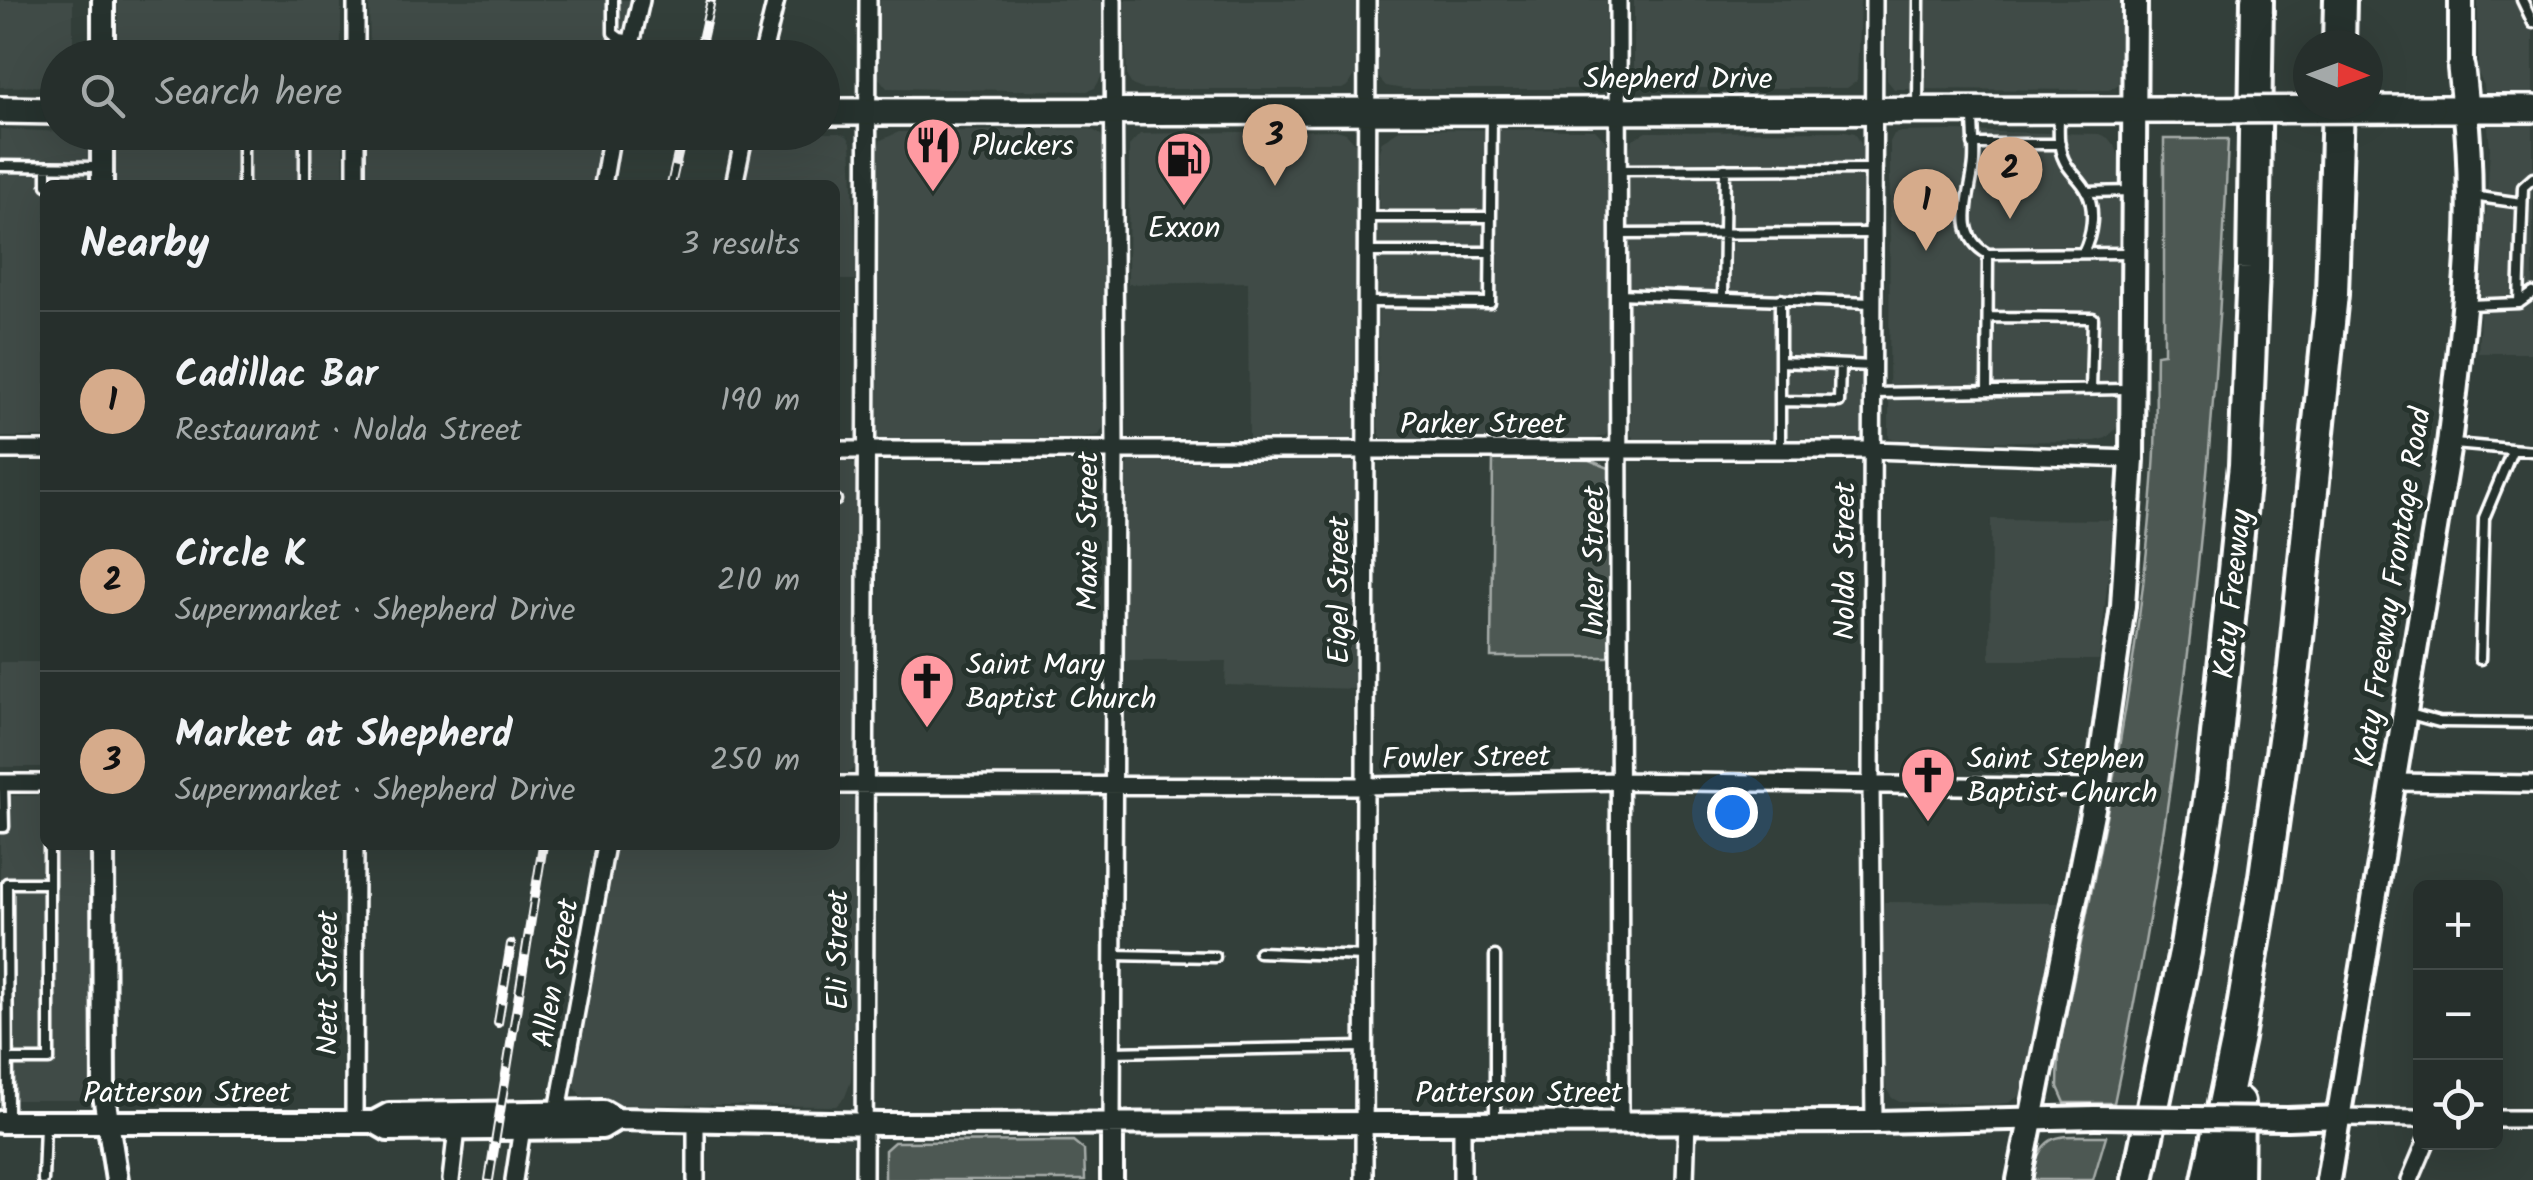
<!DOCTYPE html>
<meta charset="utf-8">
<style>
:root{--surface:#262f2c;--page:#323b38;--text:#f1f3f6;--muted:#a4a9a9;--line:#424a48;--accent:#d6ab8b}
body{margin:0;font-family:Kalam,sans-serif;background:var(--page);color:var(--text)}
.controls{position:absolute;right:30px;bottom:30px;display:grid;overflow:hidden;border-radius:15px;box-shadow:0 10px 40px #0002}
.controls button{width:90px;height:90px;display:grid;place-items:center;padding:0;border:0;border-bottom:2px solid var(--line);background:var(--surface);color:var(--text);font:50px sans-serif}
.compass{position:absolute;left:2293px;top:30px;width:90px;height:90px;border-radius:50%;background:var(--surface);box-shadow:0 10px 40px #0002;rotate:91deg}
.you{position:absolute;left:1732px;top:812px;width:35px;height:35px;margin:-25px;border:8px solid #fff;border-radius:50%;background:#1a73e8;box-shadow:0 0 0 15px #1a73e833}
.badge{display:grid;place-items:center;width:65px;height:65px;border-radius:50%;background:var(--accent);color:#111;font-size:32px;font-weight:700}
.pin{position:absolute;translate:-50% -82px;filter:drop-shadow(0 2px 5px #0008)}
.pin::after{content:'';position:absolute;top:52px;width:35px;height:30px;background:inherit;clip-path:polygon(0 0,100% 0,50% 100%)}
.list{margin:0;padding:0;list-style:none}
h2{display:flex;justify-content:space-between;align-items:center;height:130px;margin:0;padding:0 40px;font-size:42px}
h2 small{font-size:32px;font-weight:400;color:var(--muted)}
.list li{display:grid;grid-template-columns:65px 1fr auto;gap:30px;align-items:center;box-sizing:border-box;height:180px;padding:0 40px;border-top:2px solid var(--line)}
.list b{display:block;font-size:38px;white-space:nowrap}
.list p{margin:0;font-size:32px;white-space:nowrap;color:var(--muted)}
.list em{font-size:32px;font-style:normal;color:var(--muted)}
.icon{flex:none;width:55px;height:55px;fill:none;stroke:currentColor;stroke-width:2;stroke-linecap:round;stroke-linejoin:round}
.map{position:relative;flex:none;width:2533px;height:1180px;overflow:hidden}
.search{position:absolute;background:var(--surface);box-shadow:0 10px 40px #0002;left:40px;top:40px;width:800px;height:110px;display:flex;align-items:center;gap:25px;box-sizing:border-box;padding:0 35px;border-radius:55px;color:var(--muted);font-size:38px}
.panel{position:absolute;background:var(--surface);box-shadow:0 10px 40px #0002;left:40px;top:180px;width:800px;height:670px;border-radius:15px}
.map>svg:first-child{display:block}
.built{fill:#404c47}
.green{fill:#4d5853;stroke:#a6aca9;stroke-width:2.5}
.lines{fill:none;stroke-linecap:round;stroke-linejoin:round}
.service-casing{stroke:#fff;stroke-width:15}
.minor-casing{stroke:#fff;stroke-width:22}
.tertiary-casing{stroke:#fff;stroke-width:28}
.secondary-casing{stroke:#fff;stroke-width:30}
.primary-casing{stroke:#fff;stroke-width:32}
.motorway-casing{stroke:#fff;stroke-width:38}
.service{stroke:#26332d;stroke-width:8}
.minor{stroke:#26332d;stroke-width:15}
.tertiary{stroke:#26332d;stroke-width:20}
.secondary{stroke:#26332d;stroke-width:22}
.primary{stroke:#26332d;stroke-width:25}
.motorway{stroke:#26332d;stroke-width:30}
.rail-casing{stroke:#fff;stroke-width:10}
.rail{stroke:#26332d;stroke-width:6;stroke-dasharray:19;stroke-linecap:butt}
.tertiary-bridge-casing{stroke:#fff;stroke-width:28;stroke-linecap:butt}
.primary-bridge-casing{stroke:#fff;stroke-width:32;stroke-linecap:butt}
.tertiary-bridge{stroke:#26332d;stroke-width:20}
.primary-bridge{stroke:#26332d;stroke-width:25}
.labels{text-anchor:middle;stroke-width:10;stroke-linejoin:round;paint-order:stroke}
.street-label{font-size:30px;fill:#fff;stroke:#26332d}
.poi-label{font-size:30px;fill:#fff;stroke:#26332d;text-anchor:start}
</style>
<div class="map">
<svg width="2533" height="1180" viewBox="0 0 2533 1180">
<rect width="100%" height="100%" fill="#333f3a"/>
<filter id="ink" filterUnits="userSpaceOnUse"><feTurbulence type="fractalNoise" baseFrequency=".01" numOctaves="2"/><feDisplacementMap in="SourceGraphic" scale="20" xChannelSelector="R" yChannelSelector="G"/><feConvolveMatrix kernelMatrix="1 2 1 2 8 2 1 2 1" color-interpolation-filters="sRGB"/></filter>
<g filter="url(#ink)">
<path class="built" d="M0,0h73v57l-15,1 -1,28 -57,1z
M118,0h223v57h-223z
M369,0h261l-12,58 -248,-1z
M878,0h228l-2,72 -9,16 -8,3 -200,-3 -9,-11z
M1124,0h233l-2,75 -6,10 -7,4h-200l-10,-4 -5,-8z
M1378,0h229l-1,75 -3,8 -8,6h-191l-18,-3 -8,-9z
M1634,0h226l-3,81 -10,7h-205l-8,-16z
M1885,0h236l-2,84 -10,6 -215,-1 -7,-9z
M2478,0h55v353h-55l12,-205 -6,-63 -6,-11z
M0,129l85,4 6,8v44h-46v252h-45z
M1091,129l10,6 3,6 -1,287 -4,7 -20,4 -199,2 -5,-2 1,-289 5,-10 18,-8z
M1401,129l194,1 13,14 2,282 -4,9 -17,6h-202l-6,-4 -3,-10 1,-276 3,-10z
M1336,130l10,3 10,11 4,267 -4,25 -6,6h-101l-1,-160 -120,2 1,-138 11,-12z
M1845,131l10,2 7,13 3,283 -4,9 -7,6 -218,-3 -5,-6 -3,-282 5,-14 13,-7z
M1950,131l149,3 9,4 8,10 3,9 1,260 -4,12 -10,9 -11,3 -191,1 -15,-5 1,-295 4,-8 7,-2z
M339,132l4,10 1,43h-228v-43l4,-9z
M370,132l226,1 4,14 -6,38h-227v-45z
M766,133h73l8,3 4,6 6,138h-22v-95h-91l10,-42z
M1140,459l208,1 6,3 5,20 -2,206 -132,-4 1,-24h-103l3,-191 3,-9z
M835,461h16l6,5 2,9v279l-3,13 -11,8h-10z
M1991,519l123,1 -15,140h-109z
M0,662h45v105h-45z
M835,791l17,5 5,9 -5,258 -1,18 -6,16 -9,9 -244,-2 -10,-6 -7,-11 -2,-16 41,-226h221z
M45,795v50h49l-1,243 -9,12h-84v-304z
M1884,902l180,1 -39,184 -6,9 -11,7 -13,1 -95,-2 -8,-4 -5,-8 -3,-15z"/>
<path class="green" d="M2164,139h64c-12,325 -47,646 -114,964h-49l-7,-16 1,-38c40,-192 82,-384 95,-581 3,-38 1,-76 2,-114l8,-1z
M1493,458l96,2 20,8 4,9v180h-122z
M2106,1136l-13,44h-62c10,-53 29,-43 75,-44z
M1073,1141l11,9 1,30h-200v-30l9,-8z"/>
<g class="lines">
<g class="service-casing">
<path id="service" d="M613,0v33l7,5 12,2
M2522,0l11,23
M1918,106l1,-106
M2059,113c0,16 -2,33 5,47 5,12 18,20 23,32 9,19 5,43 -4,61
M1973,115c0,15 2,31 1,47 -2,32 -23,72 14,92l141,-1
M1973,144h87
M0,166l100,1
M1618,170l255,-1
M2533,178l-10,9 -4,116 14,-10
M47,185v-18
M243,185v-53
M305,185v-53
M2087,192l46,-1
M2472,196l50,7
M1366,217h125
M1618,234l255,-1
M1366,252h125
M1618,294l254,9
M1723,296l2,-127
M1780,299v151
M1367,302l123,1 2,-188
M2469,305l50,-2
M1988,317l105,1 -2,72
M1780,362l92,4
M1987,391l1,-137
M1872,393l255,-4
M1780,401l59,1 1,-37
M2454,444l79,7
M835,500h1
M2480,659l4,-141 28,-67
M2406,713l33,9 94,1
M0,827h4l-1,-44
M1259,952l106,4
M1112,955l103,2
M1495,956v166
M1112,1052l253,-5
M8,1060h41v-215
M8,1121l-1,-238h42
M43,1180l2,-55"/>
</g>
<g class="minor-casing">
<path id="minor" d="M356,0v58
M1618,0l2,1122
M1874,0l-3,784 3,338
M628,58l13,-58
M762,58l14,-58
M356,132v53
M603,185l9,-53
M734,185l11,-53
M0,450h45
M835,450h1037l260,9
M2394,782l139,2
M0,783h45
M835,785l530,1 255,-5 477,7
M558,1111l48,-266
M2340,1117l80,1
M2496,1119h37
M354,1122l1,-277
M1112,1123l3,-672 -2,-451
M451,1180l6,-51
M514,1180l8,-52
M696,1180v-60
M864,1180l4,-1180
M1364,1180l3,-1180
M1462,1180v-58
M1685,1180l2,-59
M2410,1180l16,-38"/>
</g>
<g class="tertiary-casing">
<path id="tertiary" d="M103,58v-58
M102,132v53
M103,845l1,250 13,85
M2287,1119l53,-2
M0,1122h374l15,-8 214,-3 14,8
M374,1122l14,8 214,-2 15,-9 265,5 992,-2 221,-5
M1112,1180v-57"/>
</g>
<g class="secondary-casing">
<path id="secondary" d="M2461,68v-68
M2019,1180l78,-392 26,-182 9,-147 3,-459
M2328,1180l121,-736c13,-111 29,-225 16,-337"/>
</g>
<g class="primary-casing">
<path id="primary" d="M2461,68l4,39
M2431,109h102
M0,110l58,1
M822,112l1356,-2"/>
</g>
<g class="motorway-casing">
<path id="motorway" d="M2339,45l1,-45
M2138,1180l47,-228 27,-169 33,-318 8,-196 4,-269
M2208,1180l30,-142 27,-162 29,-208 38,-374 6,-189
M2237,1180l1,-77"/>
</g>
<use href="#service" class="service"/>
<use href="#minor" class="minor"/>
<use href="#tertiary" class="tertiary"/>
<use href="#secondary" class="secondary"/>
<use href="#primary" class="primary"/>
<use href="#motorway" class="motorway"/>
<g class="rail-casing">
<path id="rail" d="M698,58l13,-58
M671,185l12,-53
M498,1023l13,-79
M489,1180l54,-335"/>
</g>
<use href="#rail" class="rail"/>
<g class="tertiary-bridge-casing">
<path id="tertiary-bridge" d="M2095,1117l192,2"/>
</g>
<g class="primary-bridge-casing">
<path id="primary-bridge" d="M2178,110l253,-1"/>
</g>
<use href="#tertiary-bridge" class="tertiary-bridge"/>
<use href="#primary-bridge" class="primary-bridge"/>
</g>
</g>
<defs>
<g id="restaurant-pin" transform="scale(2.875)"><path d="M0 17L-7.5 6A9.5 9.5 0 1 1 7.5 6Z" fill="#ff9aa2" stroke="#26332d"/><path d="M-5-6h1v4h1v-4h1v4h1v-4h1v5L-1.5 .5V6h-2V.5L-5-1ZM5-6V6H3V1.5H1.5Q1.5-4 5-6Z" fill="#111"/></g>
<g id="fuel-pin" transform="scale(2.875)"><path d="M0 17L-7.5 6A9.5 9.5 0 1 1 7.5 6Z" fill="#ff9aa2" stroke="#26332d"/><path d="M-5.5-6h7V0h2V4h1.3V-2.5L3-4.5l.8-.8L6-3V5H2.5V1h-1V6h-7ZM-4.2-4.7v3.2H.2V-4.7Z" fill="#111"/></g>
<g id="church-pin" transform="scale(2.875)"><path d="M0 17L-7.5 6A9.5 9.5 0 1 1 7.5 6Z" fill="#ff9aa2" stroke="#26332d"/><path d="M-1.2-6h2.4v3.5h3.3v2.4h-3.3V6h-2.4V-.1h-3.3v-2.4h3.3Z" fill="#111"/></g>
</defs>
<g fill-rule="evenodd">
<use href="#restaurant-pin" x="933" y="145"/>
<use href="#fuel-pin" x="1184" y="159"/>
<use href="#church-pin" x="927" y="681"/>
<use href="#church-pin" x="1928" y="775"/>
</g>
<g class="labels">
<g class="street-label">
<text x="1678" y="88">Shepherd Drive</text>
<text x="1483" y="433">Parker Street</text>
<text transform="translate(1087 531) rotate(-90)" y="10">Maxie Street</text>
<text transform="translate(1593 561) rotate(-90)" y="10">Inker Street</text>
<text transform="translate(1844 561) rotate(-90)" y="10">Nolda Street</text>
<text transform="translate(2392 587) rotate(-81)" y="10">Katy Freeway Frontage Road</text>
<text transform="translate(1338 590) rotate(-90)" y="10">Eigel Street</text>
<text transform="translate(2232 594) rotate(-84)" y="10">Katy Freeway</text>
<text transform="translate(1466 757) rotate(-1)" y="10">Fowler Street</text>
<text transform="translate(837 950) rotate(-90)" y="10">Eli Street</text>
<text transform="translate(555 973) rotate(-80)" y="10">Allen Street</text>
<text transform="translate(327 983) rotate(-90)" y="10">Nett Street</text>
<text x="187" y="1102">Patterson Street</text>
<text x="1519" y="1102">Patterson Street</text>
</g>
<g class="poi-label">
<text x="972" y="155">Pluckers</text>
<text x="1184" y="237" text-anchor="middle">Exxon</text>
<text x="966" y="674">Saint Mary<tspan x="966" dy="34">Baptist Church</tspan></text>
<text x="1967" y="768">Saint Stephen<tspan x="1967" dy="34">Baptist Church</tspan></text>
</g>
</g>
</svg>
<div class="controls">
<button>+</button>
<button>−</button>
<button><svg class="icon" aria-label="locate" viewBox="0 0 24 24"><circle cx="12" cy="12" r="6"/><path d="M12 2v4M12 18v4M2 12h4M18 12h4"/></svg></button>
</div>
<svg class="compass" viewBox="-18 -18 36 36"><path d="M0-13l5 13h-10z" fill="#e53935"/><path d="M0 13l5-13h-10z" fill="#a4a9a9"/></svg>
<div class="you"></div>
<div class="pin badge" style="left:1926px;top:251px">1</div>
<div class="pin badge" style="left:2010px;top:219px">2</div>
<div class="pin badge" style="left:1275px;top:186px">3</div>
<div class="search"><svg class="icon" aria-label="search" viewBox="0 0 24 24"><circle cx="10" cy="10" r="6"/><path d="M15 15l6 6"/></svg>Search here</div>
<section class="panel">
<h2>Nearby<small>3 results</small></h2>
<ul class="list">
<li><span class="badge">1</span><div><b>Cadillac Bar</b><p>Restaurant · Nolda Street</p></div><em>190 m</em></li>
<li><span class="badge">2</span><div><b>Circle K</b><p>Supermarket · Shepherd Drive</p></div><em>210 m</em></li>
<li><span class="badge">3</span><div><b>Market at Shepherd</b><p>Supermarket · Shepherd Drive</p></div><em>250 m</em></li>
</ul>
</section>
</div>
